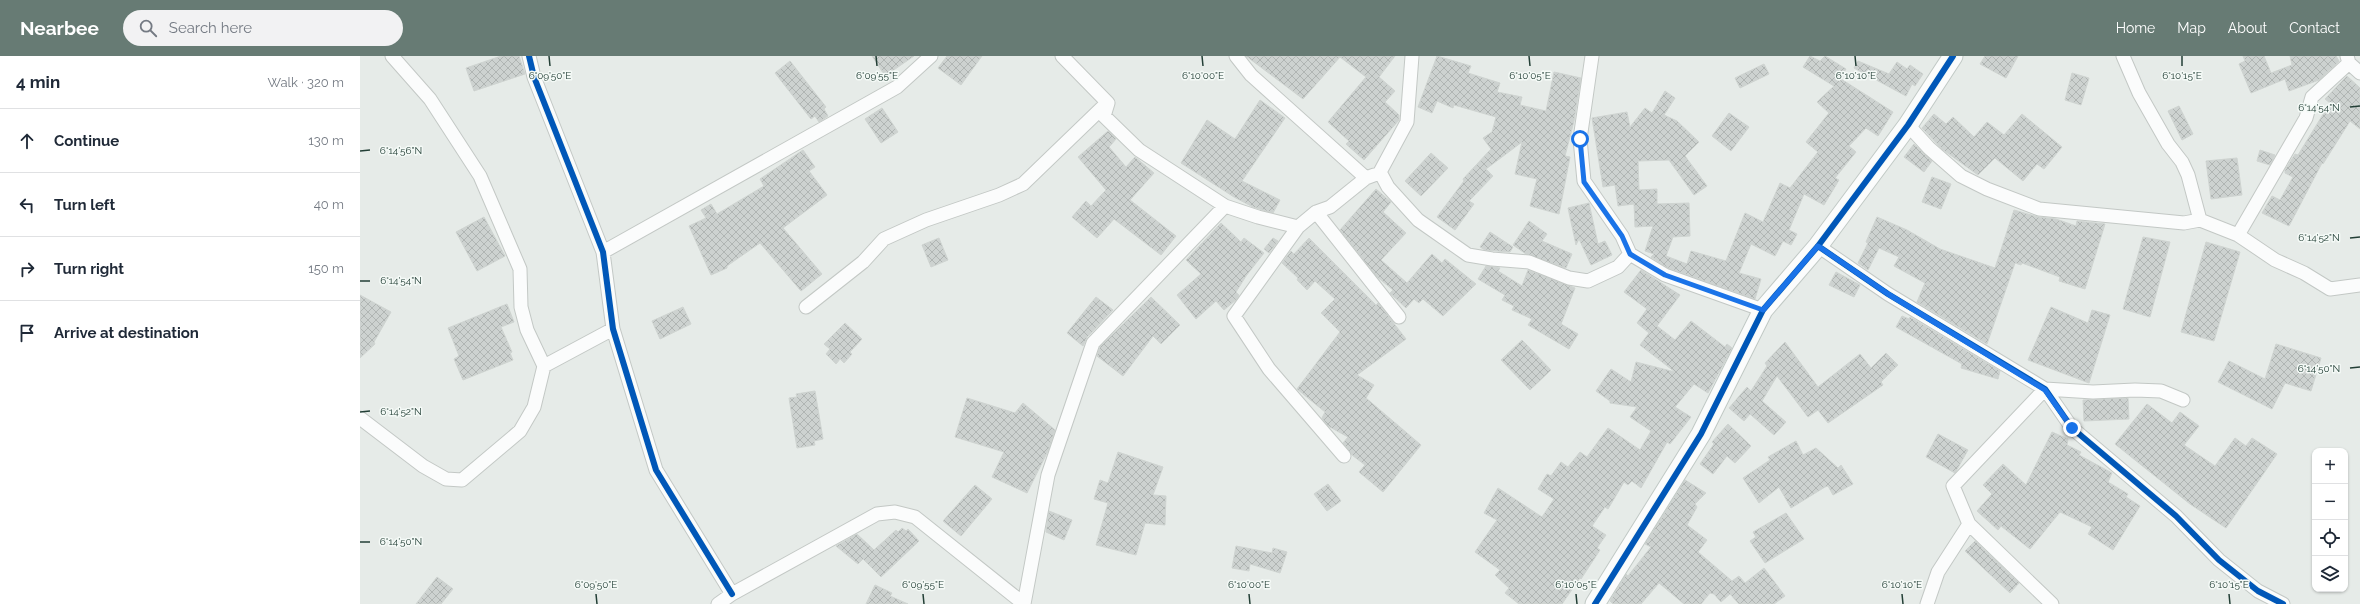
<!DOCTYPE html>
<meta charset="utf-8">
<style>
:root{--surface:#fff;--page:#f2f2f3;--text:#1f2937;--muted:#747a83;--line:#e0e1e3;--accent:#677b74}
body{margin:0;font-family:Raleway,sans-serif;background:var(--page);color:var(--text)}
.controls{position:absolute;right:12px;bottom:12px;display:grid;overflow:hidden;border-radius:8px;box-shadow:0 1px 3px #0004}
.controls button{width:36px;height:36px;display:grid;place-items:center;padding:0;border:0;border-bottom:1px solid var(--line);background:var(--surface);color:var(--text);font:20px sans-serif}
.stop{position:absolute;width:12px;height:12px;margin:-9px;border:3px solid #1a73e8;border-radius:50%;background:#fff}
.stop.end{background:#1a73e8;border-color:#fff;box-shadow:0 1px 4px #0008}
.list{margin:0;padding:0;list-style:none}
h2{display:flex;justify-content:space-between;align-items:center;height:52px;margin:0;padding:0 16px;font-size:17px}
h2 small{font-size:13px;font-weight:400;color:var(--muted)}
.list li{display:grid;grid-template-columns:26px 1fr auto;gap:12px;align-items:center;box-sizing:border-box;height:64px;padding:0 16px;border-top:1px solid var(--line)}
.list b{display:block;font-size:15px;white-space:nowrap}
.list em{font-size:13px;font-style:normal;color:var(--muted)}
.icon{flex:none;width:22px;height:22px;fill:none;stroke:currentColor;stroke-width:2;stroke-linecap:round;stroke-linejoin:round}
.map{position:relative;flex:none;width:2000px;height:548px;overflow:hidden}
header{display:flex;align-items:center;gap:24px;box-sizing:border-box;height:56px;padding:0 20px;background:var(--accent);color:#fff}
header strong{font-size:19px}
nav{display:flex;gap:22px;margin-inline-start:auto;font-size:14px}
.search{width:280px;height:36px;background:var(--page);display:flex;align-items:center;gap:10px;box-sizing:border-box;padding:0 14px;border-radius:22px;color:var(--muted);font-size:15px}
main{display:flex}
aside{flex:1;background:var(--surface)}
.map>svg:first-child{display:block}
.building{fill:url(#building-cross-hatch);stroke:#cfd4d1}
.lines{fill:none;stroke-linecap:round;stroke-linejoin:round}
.street-casing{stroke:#c3c8c5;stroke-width:15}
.secondary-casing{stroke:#c1c9c5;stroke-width:21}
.street{stroke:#fbfcfc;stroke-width:13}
.secondary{stroke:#fbfcfc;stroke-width:19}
.cycleway-casing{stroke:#f5faf7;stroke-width:8}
.cycleway{stroke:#0057b8;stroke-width:6}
.route{stroke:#1a73e8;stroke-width:5}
.ticks{fill:none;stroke:#233f36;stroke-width:1.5}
.ticks-label{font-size:10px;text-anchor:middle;fill:#233f36;stroke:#f5faf7;stroke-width:3;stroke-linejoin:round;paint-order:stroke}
</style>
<header>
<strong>Nearbee</strong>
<div class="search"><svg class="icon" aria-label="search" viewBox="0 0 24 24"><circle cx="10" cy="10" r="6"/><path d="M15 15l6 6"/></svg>Search here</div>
<nav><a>Home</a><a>Map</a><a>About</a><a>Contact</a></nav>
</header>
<main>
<aside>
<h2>4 min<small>Walk · 320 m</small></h2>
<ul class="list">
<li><svg class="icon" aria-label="ahead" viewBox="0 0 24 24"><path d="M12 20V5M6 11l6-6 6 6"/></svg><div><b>Continue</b></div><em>130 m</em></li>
<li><svg class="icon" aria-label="left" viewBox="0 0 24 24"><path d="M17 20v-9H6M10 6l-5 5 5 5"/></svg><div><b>Turn left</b></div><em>40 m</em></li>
<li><svg class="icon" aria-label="right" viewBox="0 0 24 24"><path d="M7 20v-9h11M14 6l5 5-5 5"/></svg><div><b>Turn right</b></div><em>150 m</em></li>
<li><svg class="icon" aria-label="arrive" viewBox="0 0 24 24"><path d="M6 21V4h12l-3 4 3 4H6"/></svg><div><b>Arrive at destination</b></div></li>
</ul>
</aside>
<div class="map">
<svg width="2000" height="548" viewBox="0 0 2000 548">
<defs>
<pattern id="building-cross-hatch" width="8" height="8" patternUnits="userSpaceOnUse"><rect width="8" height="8" fill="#cdd2d0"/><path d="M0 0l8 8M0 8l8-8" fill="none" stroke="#b0b5b3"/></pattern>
</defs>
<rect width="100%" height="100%" fill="#e6ebe8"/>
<path class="building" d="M141,0h18l6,18 -51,17 -8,-23z
M512,0h42l-29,20z
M587,0h35l-21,29 -23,-17z
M886,0h149l-16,21 16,14 -10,11 14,13v5l-35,40 -18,-16 3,-3 -21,-19 38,-45 -26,-20 -37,42z
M1077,0l34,10 -3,7 32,10 -3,9 25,5 -2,8 26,6 8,-39 27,6 -7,43 -9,35 5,1 -11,57 -29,-8 7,-27 -22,-5 7,-32 -36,27 7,7 -24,25 5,3 -19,26 -18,-13 27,-36 -1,-2 28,-30 -8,-11 9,-6 4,-15 -42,-12 -1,3 -16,-7 -5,12 -14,-6z
M1450,0l10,5 5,-5 21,13 -7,12 2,-2 52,33 -15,24 -12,-8 -17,18 7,6 -21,26 4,2 -15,25 -20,-11 -15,36 8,4 -6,11 -8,-4 -8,15 -24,-12 -12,29 22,6 -6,20 -87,-31 -17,-11 3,-3 -9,-3 8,-25 -18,1 -1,-23 -16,2 -3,-21 -12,2 -11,-69 35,-6 3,15 15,-19 7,5 13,-22 10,7 -11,17 13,6 22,21 -14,14 22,30 -13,9 -25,-35 -31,1 1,29 18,-1v15l32,-1 1,33 -17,1 -7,19 21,8 4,-13 35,10 19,-48 18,9 17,-39 10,5 28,-36 -12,-10 23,-29 -12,-11 17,-16 -31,-19z
M1625,0h33l-12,22 -26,-14z
M1883,0h21l7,17 21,-8 -2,-9h46l3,5 -20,19 -30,11 -4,-12 -34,14 -12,-29 6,-3z
M430,5l36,46 -2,2 4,7 -9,6 -4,-6 -4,3 -36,-46z
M1498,5l31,13 8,-12 10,7 3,-4 13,9 -8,12 -3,-2 -6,12 -52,-28z
M1404,8l5,10 -29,14 -5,-10z
M1712,17l17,5 -8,27 -16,-5z
M1987,20l13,12v41l-10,-8 -27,43 -1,-1 -33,63 -27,-13 10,-17 8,4 13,-23 -8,-4v-3l10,-16 3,1 32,-52 -5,-4z
M900,44l25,18 -43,63 38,19 -7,13 -20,-6 -19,-10 -53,-34 26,-43 28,19z
M1819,50l14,28 -11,6 -14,-29z
M522,52l16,24 -17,11 -16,-24z
M1369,57l20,14 -18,24 -19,-15z
M1574,58l12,10 7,-7 21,20 13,-15 17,13 18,-21 40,33 -18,22 -7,-5 -14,17 -28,-23 -17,17 -36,-26 -20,-21z
M748,75l8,8 -7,8 17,20 9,-10 19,16 -24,27 46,36 -15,19 -47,-36 -17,19 -25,-21 14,-16 5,5 15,-16 -28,-33z
M1554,88l18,17 -8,11 -20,-15z
M443,94l12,17 -6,4 18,24 -44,33 39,46 -21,17 -41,-48 -33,23v2l-16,7 -22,-49 17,-8 -5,-8 10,-6 6,10 47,-28 -4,-7z
M1900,94l15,5 -5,10 -13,-4z
M1071,97l17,15 -27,28 -16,-15z
M1877,102l5,37 -31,4 -5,-38z
M1572,121l19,7 -10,25 -19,-7z
M1016,133l15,13 -8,10 23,21 -25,27 26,23 25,-29 10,9 3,-4 31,25 -33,32 -20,-17 -4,4 -5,-4 -8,9 -14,-13 -2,-2 3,-3 -17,-14 -36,-46z
M1229,147l9,41 7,-3 7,14 -21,10 -12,-26 -3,6 -8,-37z
M1654,154l24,7 18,2 20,7 1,-5 28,3 -20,65 -26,-8 1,-4 -38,-14 -1,2 -6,-2 -28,81 -70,-42 8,-19 -31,-17 5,-9 -20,-9 -11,22 -10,-7 10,-20 -2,-1 11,-25 30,13 33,19 55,19z
M124,161l21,39 -28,15 -21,-39z
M1169,165l18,13 -5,7 30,13 -6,14 -40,-14 -13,-9z
M861,167l20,19 3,-4 20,15 -18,23 -10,16 3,3 -2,4 -13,11 -8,-9 -20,18 -19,-24 24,-21 -15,-14z
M1130,176l23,15 -3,5 -25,-2 -5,-3z
M1783,181l27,5 -20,75 -27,-8z
M579,182l9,22 -17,7 -9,-22z
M913,182l5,3 -9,12 -5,-4z
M949,182l67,67 2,-2 28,36 -49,36 17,10 -8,13 55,47 -38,47 -24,-20 6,-7 -13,-10 -9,-12 5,-6 -20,-11 -6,-8 3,-6 -28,-23 43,-57 -19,-19 14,-14 -20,-18 -8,9 -10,-10 1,-2 -16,-15 9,-12 3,3z
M1846,186l34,10 -26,89 -33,-9z
M1126,210l14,2 -2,3 24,15 6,-16 47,18 -14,36 17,10 -9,15 -41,-24 4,-6 -20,-9 2,-4 -12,-6 3,-5 -27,-16z
M1281,214l39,25 -23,31 18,14 16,-19 34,26 2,-3 5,4 -24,45 -14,-9 -19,23 16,10 -21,27 -3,-2 -26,46 -9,-7 -4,4 -4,-3 -16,27 -3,-2 -13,19 14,9 -9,13 3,2 -19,29 -1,-1 -18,26h-43l-14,-11 4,-5 -14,-13 5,-5 -25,-18 22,-32 -13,-7 14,-25 44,29 12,-18 -16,-10 9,-15 4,2 10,-14 7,5 12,-15 7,5 21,-29 32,22 11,-19 -21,-14 7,-10 -27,-4v-2l-14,-10 15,-22 20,13 5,-20 39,10 -35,-27 9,-12 -12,-10 10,-14 -23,-17z
M1476,216l24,13 -6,12 -25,-12z
M0,239l31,17 -17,30 1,2 -15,14z
M736,241l17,13 -26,27 -4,9 -16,-13z
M791,241l29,28 -19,19 -8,-8 -30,40 -26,-20 3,-9z
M147,248l7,18 -13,5 11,25 -2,1 3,7 -50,20 -9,-21 5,-3 -11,-28z
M323,251l8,17 -31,15 -8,-18z
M1691,251l37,16 4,-13 18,5 -21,68 -61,-23z
M1542,260l7,3 1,-2 90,54 -2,8 -37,-11 1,-4 -66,-37z
M485,267l17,16 -12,13 2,2 -8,9 -4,-4 -4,5 -10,-10 4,-5 -6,-5z
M1162,284l29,30 -21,20 -29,-30z
M1425,286l33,45 42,-33 11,14 15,-15 12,12 -17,17 2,3 -55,38 -10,-13 -10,7 -31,-41 -15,25 24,21 -12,13 -24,-21 -6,7 -15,-13 18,-21 4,4 16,-25 -2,-3z
M1916,288l45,14 -10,33 -26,-8 -13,26 -54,-27 11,-21 36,18z
M455,335l8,48 -9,2 1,4 -18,3 -8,-50 8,-1 -1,-3z
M607,342l48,15 8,-10 32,27 -7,21 -21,42 -35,-16 12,-25 -49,-15z
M1768,342l1,21 -45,2 -1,-21z
M1787,348l25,19 8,-11 19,14 -15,19 31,21 20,-28 11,8 6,-8 25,16 -51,74 -36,-24 -75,-60z
M1368,368l23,22 -16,17 -8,-7 -14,18 -13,-10 14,-20 -2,-2z
M1692,376l16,7 -1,6 14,7 -2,3 33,18 -4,9 20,12 -2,3 14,9 -27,44 -25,-16 4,-7 -32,-15 -30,37 -29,-23 -3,4 -21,-19 15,-17 -9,-9 20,-21 23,21z
M1578,378l30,16 -13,23 -29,-16z
M1436,385l7,14 13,-7 22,20 3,-3 12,19 -20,11 -5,-9 -3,1 -34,21 -12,-21 -20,16 -16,-25 27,-18 -2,-3z
M758,396l45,15 -10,28 13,1 -1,29 -20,-2 -9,32 -40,-10 12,-42 -14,-4 6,-19 8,3z
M1325,424l21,13 -11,11 2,3 -10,18 20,15 -9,12 34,29 7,-5 6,7 19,-15 21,28 -11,8h-35l-9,-10 -9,8 -7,-8 -4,-1 -9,11h-17l-25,-21 -18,21h-28l-3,-3 16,-27 2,2 23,-29 -6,-3z
M968,428l13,17 -14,10 -13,-17z
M615,429l17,14 -31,37 -18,-15z
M689,455l23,9 -8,20 -18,-8z
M1426,457l18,26 -39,24 -15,-22 6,-4 -3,-5z
M542,472l4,3 2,-2 11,12 -38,36 -18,-18 -5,5 -22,-18 21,-12 17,16 22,-20 2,2z
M1615,485l44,42 -9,10 -45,-42z
M876,490l36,7 1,-5 14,4 -7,21 -30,-9 -1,7 -17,-3z
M77,521l16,12 -12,15h-25z
M515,529l17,8 -2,3 18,8h-42z"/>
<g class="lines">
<g class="street-casing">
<path id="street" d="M32,0l38,43 50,77 40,93 1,38 6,23 17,36 69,-37
M169,0l5,21 69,175 10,77 43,141 76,124
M702,0l46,47 -4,13 35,34 86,56 33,11 40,10 18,-15 14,-5 36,-29
M876,0l15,19 115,103 8,-3
M1052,0l-5,66 -27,50 8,15 30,33 50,35 24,4 37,3 40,16 19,3 30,-14 12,-13
M1232,0l-12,83 4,42 38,55 8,18 35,21 98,35
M1763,0l16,37 29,51 14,18 6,13 12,45
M1987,0l2,7 11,10
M1548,69l21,23 32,28 26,13 52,20 145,14 16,-3 38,15 37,25 29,13 26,16 30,-4
M956,156l83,105
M938,171l-64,89 35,53 75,87
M1878,179l68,-117 6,-21 37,-34
M1458,190l70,48 157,95 27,39 104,88 43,44 39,31 25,13
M243,196l294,-165 34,-31
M446,251l57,-45 21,-23 42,-19 73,-25 24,-11 84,-81
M0,362l63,48 23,13 16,1 58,-49 14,-24 10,-41
M358,548l14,-10 145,-80 18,-2 20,5 109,87
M664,548l24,-129 45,-132 132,-137
M1567,548l11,-32 31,-48
M1692,548l-83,-80 -16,-38 92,-97 48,3 42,-2 26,1 22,9"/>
</g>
<g class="secondary-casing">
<path id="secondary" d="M1235,548l106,-170 62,-124 55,-64 90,-121 45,-69"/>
</g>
<use href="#street" class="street"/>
<use href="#secondary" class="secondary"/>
<g class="cycleway-casing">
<path id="cycleway" d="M169,0l5,21 69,175 10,77 43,141 76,124
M1458,190l70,48 157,95 27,39 104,88 43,44 39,31 25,13
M1235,548l106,-170 62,-124 55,-64 90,-121 45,-69"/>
</g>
<use href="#cycleway" class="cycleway"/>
</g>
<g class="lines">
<path class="route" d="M1220,83l4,43 38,54 8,18 35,21 98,35 55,-64 70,48 157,96 27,38"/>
</g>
<path class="ticks" d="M189,0l1,10M516,0l1,10M842,0l1,10M1169,0l1,10M1495,0l1,10M1822,0v10M1990,51l10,-1M0,95l10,-1M1990,182l10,-1M0,225h10M1990,312l10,-1M0,356l10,-1M0,486h10M236,538l1,10M563,538l1,10M889,538l1,10M1216,538l1,10M1542,538l1,10M1869,538l1,10"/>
<g class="ticks-label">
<text x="190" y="23">6°09'50"E</text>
<text x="517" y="23">6°09'55"E</text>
<text x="843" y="23">6°10'00"E</text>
<text x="1170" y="23">6°10'05"E</text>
<text x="1496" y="23">6°10'10"E</text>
<text x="1822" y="23">6°10'15"E</text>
<text x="1959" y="55">6°14'54"N</text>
<text x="41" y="98">6°14'56"N</text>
<text x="1959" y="185">6°14'52"N</text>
<text x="41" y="228">6°14'54"N</text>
<text x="1959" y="316">6°14'50"N</text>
<text x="41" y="359">6°14'52"N</text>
<text x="41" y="489">6°14'50"N</text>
<text x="236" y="532">6°09'50"E</text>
<text x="563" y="532">6°09'55"E</text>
<text x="889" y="532">6°10'00"E</text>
<text x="1216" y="532">6°10'05"E</text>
<text x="1542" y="532">6°10'10"E</text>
<text x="1869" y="532">6°10'15"E</text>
</g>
</svg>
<div class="controls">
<button>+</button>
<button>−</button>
<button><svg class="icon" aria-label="locate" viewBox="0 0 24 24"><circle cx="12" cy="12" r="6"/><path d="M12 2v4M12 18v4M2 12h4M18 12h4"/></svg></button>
<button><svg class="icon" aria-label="layers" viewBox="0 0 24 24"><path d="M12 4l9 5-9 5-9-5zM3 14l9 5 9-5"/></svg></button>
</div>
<div class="stop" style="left:1220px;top:83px"></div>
<div class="stop end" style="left:1712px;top:372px"></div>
</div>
</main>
